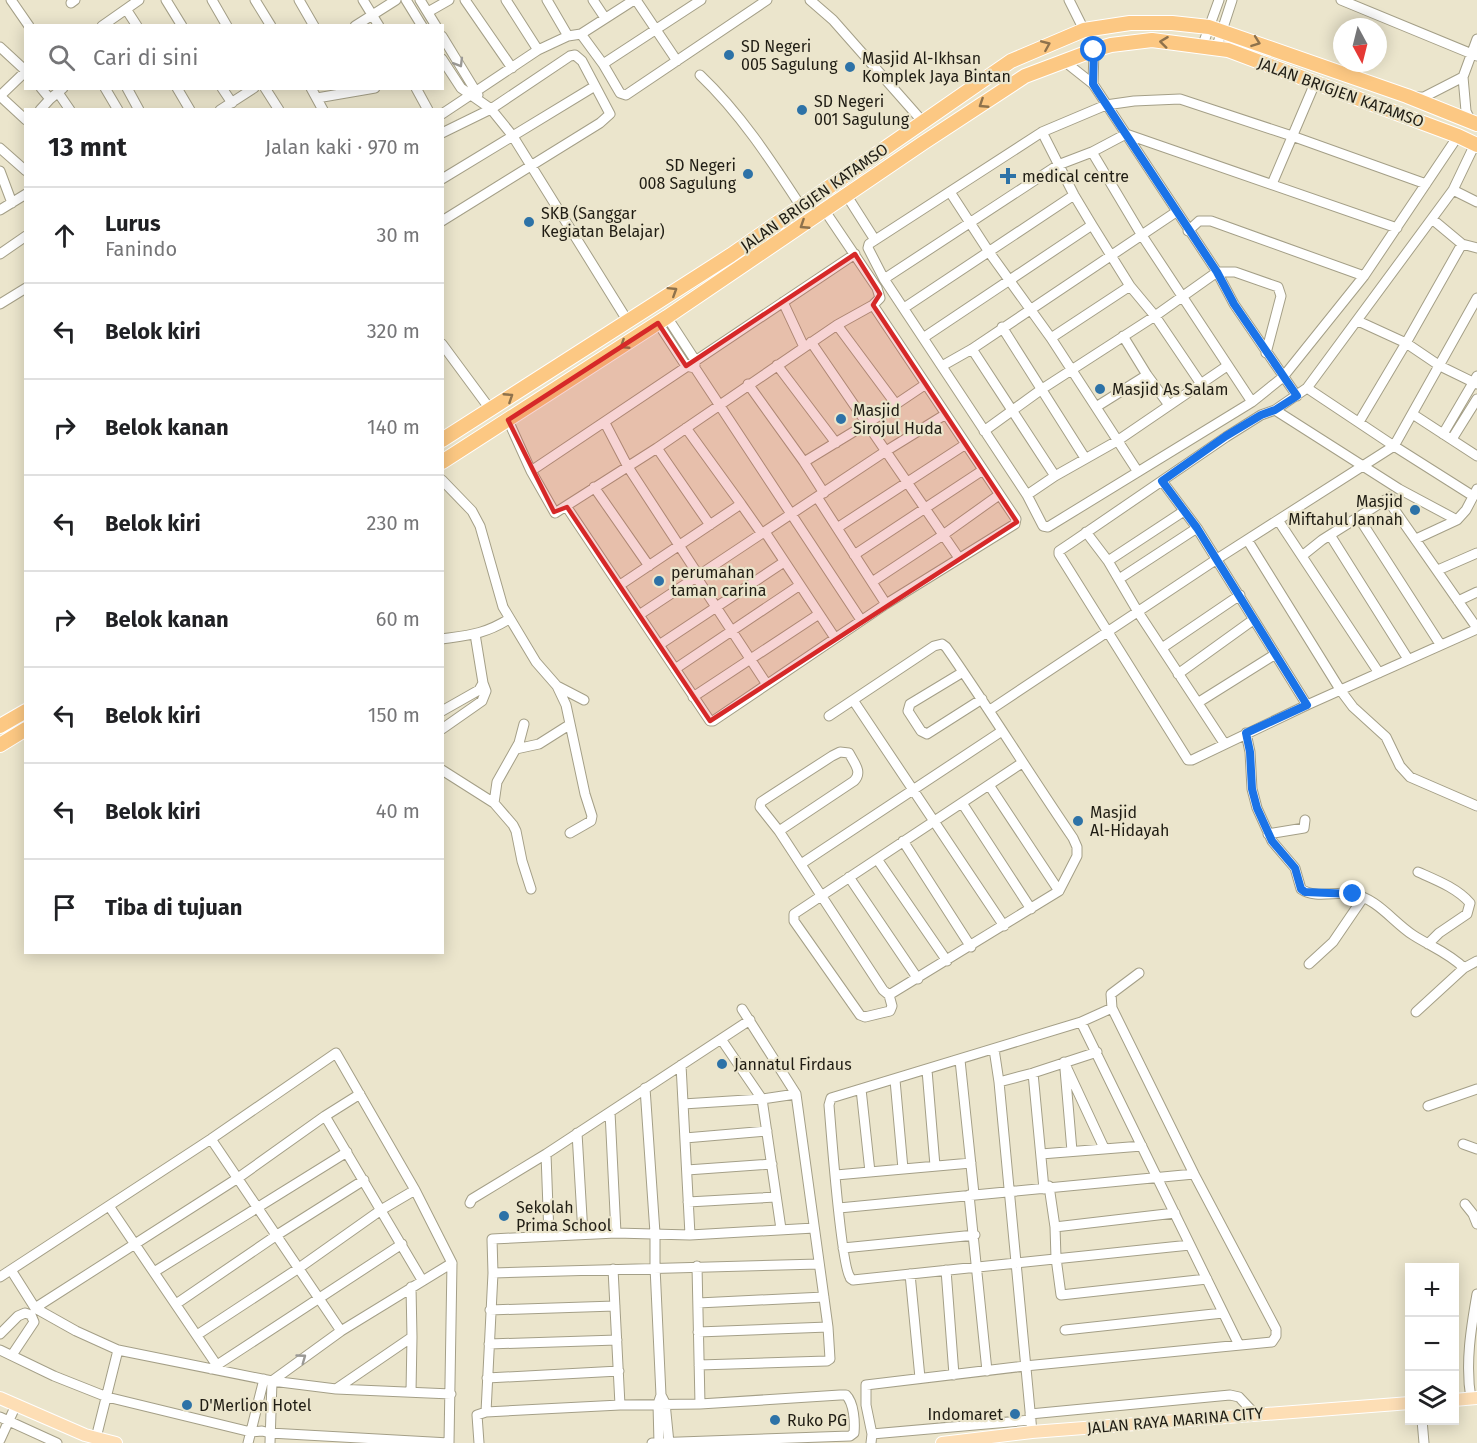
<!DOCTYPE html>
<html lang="id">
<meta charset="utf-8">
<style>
:root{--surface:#fff;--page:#f2f2f2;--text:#202124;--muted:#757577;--line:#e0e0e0}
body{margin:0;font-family:"Fira Sans",sans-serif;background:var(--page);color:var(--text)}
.controls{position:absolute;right:18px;bottom:18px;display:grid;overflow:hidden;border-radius:0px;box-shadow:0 3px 15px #0003}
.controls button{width:54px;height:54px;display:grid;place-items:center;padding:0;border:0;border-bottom:2px solid var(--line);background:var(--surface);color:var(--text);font:30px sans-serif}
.compass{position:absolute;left:1333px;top:18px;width:54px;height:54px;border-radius:50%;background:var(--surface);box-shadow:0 3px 15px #0003;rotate:173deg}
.stop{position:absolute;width:18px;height:18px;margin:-14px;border:4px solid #1a73e8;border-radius:50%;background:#fff}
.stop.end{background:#1a73e8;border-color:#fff;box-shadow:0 2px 6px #0008}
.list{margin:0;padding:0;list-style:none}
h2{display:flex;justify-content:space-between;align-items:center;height:78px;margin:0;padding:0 24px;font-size:26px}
h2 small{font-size:20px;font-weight:400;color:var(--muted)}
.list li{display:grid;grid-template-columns:39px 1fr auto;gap:18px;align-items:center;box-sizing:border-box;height:96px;padding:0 24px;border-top:2px solid var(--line)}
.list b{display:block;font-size:22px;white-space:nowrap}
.list p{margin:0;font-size:20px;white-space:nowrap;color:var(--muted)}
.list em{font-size:20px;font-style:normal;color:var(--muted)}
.icon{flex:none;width:33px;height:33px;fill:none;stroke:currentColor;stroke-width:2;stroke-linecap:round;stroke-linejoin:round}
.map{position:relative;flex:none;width:1477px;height:1443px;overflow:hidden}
.search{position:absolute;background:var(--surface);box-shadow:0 3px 15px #0003;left:24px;top:24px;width:420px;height:66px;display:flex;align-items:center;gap:15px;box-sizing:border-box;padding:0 21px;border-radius:0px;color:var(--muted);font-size:22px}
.panel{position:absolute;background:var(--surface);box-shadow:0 3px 15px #0003;left:24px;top:108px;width:420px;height:846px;border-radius:0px}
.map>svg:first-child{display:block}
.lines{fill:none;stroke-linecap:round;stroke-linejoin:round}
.minor-casing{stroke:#a49f87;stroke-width:11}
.major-casing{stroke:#fff;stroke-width:14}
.highway-casing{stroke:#fff;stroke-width:16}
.minor{stroke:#fff;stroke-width:9}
.major{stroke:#fddeb5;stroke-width:12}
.highway{stroke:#fcc883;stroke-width:14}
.oneway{stroke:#8e724c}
.oneway2{stroke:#9b9995}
.route{stroke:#1a73e8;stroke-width:8}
.marked{fill:#d62828;fill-opacity:0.2;stroke:#d62828;stroke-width:4.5;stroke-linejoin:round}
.poi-dot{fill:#2d72a7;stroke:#ebe5cc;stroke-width:2}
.labels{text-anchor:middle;stroke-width:4.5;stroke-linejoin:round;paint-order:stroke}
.poi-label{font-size:16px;fill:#201d14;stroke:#ebe5cc;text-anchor:start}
.street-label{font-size:16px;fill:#201d14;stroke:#ebe5cc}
</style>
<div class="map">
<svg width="1477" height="1443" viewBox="0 0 1477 1443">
<rect width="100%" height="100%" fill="#ebe5cc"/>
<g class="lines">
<g class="minor-casing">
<path id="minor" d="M11,0l18,26
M166,0l16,26
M212,0l15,26
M255,0l16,26
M299,0l15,26
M363,0l16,26
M406,0l16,26
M420,0l16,26
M465,0l47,68
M506,0l32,50
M547,0l21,36
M593,0l12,18
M636,0l41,61
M810,0l23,20 90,102
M1069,0l15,30
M1341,0l136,56
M71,3l4,-3
M126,9l11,17
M428,12l21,-12
M102,26l37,-26
M355,26l41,-26
M581,34l22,30 17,29 6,2 141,-95
M442,36l36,59
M0,47l26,24
M1202,47l17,-47
M1216,49l16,-49
M442,59l19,29 30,21 21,26 115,185
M1064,61l29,23 124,188 17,32 63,92
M603,64l98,-64
M700,75c40,38 70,84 100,130
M1463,77l14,-38
M1093,84l1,-34
M41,88l9,11 13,-11
M105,88l13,22
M127,88l12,22
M177,88l13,22
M222,88l10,15
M265,88l14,22
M311,88l12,22
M416,88l12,22
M59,94l11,16
M0,96l26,-25
M0,96l26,24
M1415,97h9l39,-20 3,34 5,11
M317,98l58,-10
M40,110l10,-11
M220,110l34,-22
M442,114l96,-64 30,-14 13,-2 53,-34
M1042,132l32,63 18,30 38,61 25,30 46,68
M442,133l49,-24 79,-53 5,-1 7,6 28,53 -10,9 -158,98
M0,148l26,23
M1092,152l49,82 111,168
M0,171l12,32
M442,179l153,-93
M1272,184l43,-101
M1426,184l-134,-48 -112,-37 -46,2 -28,4 -64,27 -173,112 -1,4 16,31 143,216 16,31 5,1 204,-125 31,-25 81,-101 94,-140
M1453,190l22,-46
M950,192l39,60 62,86 87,134
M847,196l28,44
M1477,202l-24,-12 -146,198 -32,22 -14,5 -35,22 -155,106 -12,8v3l129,206h4l115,-55 170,-76
M0,210l26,-16
M1432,219l30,25 15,4
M1188,231l11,-10h12l153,55
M0,254l26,-18
M884,279l174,-114 34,-13 34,-18 271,94
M783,302l21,45
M0,304l26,-16
M904,308l170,-113
M1358,321l48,22 34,23 37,18
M658,323l28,43 9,2v-8l-28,-43
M837,325l58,78
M1002,327l83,131
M1123,336l24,39 22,30
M923,338l169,-113
M1051,338l79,-52
M811,342l148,216
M442,344l48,65
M972,349l83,127
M777,365l59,78
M942,366l30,-17 204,-137
M695,368l166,252
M748,384l56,78
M1307,388l87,58 79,50
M1096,407l51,-32
M1275,410l124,79 58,31
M1414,415l63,41
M508,420l23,51 24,42 102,-65 180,-123 36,-20 7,-7 -3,-10 -52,-77
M1359,422l47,-79 56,-99
M605,423l23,44 71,109
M686,428l55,76
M984,431l58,-42 113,-73 62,-44h18l43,15 3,9 -15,57
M1443,434l34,-58
M1452,439l25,-40
M657,448l53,77
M531,471l324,-217
M442,480l30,31 8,15 23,81 33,55 21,24 27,14
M1162,481l35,47 110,177
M594,487l55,79
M824,493l-20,-31 64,-39 58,-39
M1027,495l28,-19 62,-35 110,-75
M817,497l69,107
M1387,499l90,129
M566,506l144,215h3l173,-117 129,-80 1,-5 -143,-214
M1359,518l81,126
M1278,520l101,153
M837,528l129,-84
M765,532l70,106
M1086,532l22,29 30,51 86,131
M1330,535l78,124
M1416,539l41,-19 9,-10 11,-21
M1248,541l93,150 12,16 33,30 14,29 10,11 67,29
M854,555l129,-85
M1302,556l20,-16 68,-43
M1108,561l76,-50
M1438,570l39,-17
M697,578l69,105
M1119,579l78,-51
M872,582l71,-47 56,-40
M620,585l121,-81 21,30
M1458,601l19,-9
M639,615l247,-164 60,-37
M442,639c28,-4 43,-5 67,-20
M659,645l125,-83
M1162,648l78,-53
M675,669l125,-84
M963,672l-53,32 -2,7 13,20 6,3 55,-35
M1178,674l75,-54
M557,686l9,19 19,89 7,22 -1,5 -21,12
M693,697l126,-83
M853,700l151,226
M1199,702l75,-47
M990,710l227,-151 177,-113 83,-148
M442,711l37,-21 4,-7 -8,-49
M442,729l40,-28 4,-10 -3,-8
M1246,733l4,19 2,37 5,19 15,33 23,27 6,21c14,10 35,2 51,5 25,4 41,28 61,41 17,11 36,18 51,33
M516,749l23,-5 30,-19
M442,770l52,33 19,22 3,6 6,30 9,28
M989,785l70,106
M494,803l3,-21 22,-39 5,-19
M962,803l69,106
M779,831l75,-50c9,-9 0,-18 -5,-28l-9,-1 -8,4 -71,46 -1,5 19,24 104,159 6,5 170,-104 18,-35v-9l-4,-9c-43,-63 -83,-128 -127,-191l-4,-3 -8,2 -105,70
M1268,834l36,-6 1,-8
M903,841l68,106
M877,859l70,102
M801,864l201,-133
M1418,872c18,8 39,16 52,31l-3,11 -28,19 -11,11
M849,877l69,102
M1309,964l24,-22 30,-44
M889,995l3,11 -2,5 -25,6 -5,-2 -66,-94v-7l228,-151
M1112,1008l-31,14 -250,76 -2,7c2,24 12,161 21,172 0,2 2,2 3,3l337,-35
M1416,1012l48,-44 13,-7
M1081,1022l158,323
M721,1039l41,60 19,130
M994,1049l5,33 33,350
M960,1060l14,134
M1064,1062l40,86
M681,1065l9,170
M1065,1069l7,82
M927,1070l8,96
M1033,1073l11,116
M895,1080l8,89
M999,1082l34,-9 64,-21
M645,1088l10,145v34l6,128
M861,1089l9,83
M683,1104l79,-5 34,-5
M1428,1106l49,-17
M610,1112l6,121
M325,1116l97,164
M577,1133l6,101
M685,1138l82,-7
M211,1139l130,192
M1463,1144l14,5
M546,1154l3,82
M1041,1154l101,-8
M687,1170l85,-6
M836,1175l135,-12
M1049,1186l6,41 120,-14
M969,1195l18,176
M688,1202l88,-5
M470,1203l2,-4 74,-45 204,-134
M1465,1204l8,10 4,10
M109,1206l107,158
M839,1208l355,-34
M1055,1227l1,31 5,37 146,-16
M843,1248l132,-13
M697,1266l3,138
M613,1269l7,136
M11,1270l24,38 41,23 42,19 154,31 64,8 115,5
M946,1270l8,105
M154,1272l193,-120
M493,1273l326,-9
M910,1274l10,104
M0,1277l211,-138 125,-86 79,137 37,73 -111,68 -69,50 -2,62
M411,1287l1,50 -1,55
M698,1303l126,-6
M176,1304l101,-69 87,-55
M35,1308l203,-130 87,-62 35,-22
M490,1310l125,-4
M1065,1330l158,-17
M698,1332l130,-5
M0,1334l18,-18 7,-3 6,2 3,7 -22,33
M197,1335l102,-67 82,-58 34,-20
M489,1344l128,-4
M0,1350l54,26 53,21 144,35 11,-1 8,2 179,10
M699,1365l128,-4 3,-2 -2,-32 -32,-233 -54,-85
M211,1369l191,-125
M487,1378l132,-7
M336,1389l76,-52
M1471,1399c-6,-35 0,-71 6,-105
M486,1412l7,-139 -1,-34 124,-6 74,2 124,-7
M1030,1414l200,-19 9,2 16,17
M0,1417l57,26
M1422,1420l2,23
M872,1434l-6,-29v-20l159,-19 247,-24 4,-6v-7l-82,-155 -82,-166 -1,-14 28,-21
M96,1438l22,-88
M0,1440l16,-35
M248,1443l16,-64
M449,1443l3,-180
M479,1443l-2,-28 9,-3 134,-7 80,-1 140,-9h6c8,8 9,27 8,38l-4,3 -198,7
M659,1443l-1,-39 3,-9 4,8 4,40
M871,1443l1,-9 159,-14"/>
</g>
<g class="major-casing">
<path id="major" d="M0,1398l85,37 31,8
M1454,1400l23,-2
M942,1443l90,-11 378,-29"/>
</g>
<g class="highway-casing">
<path id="highway" d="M442,440l289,-185 280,-194 73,-31 46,-7h42l37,4 198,69 70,28
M442,462l225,-145 256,-174 102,-67 69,-26 17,-5 41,-5 76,10 230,86 19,9
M0,726l26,-15
M0,745l26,-16"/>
</g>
<use href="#minor" class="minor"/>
<use href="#major" class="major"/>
<use href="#highway" class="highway"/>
</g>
<defs><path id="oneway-chevron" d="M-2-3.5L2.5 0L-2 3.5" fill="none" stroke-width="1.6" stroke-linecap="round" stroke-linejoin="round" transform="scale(1.5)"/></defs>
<g class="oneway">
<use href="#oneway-chevron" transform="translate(1164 42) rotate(-173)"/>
<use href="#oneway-chevron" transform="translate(1256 42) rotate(20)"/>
<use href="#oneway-chevron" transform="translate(1046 45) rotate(-23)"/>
<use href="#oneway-chevron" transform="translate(983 104) rotate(147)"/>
<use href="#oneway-chevron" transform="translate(804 225) rotate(147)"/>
<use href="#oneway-chevron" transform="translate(673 291) rotate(-32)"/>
<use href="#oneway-chevron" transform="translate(624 345) rotate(147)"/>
<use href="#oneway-chevron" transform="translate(509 397) rotate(-33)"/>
</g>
<g class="oneway2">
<use href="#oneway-chevron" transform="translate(459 63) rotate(59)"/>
<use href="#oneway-chevron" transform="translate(302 1358) rotate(-36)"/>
</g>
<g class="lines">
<path class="route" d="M1094,50l-1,34 3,5 121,183 17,32 63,92 -22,14 -14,5 -35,21 -64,45 35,47 110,177 -61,28 4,19 2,37 5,19 15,33 23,27 6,21 4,3 48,2"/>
</g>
<path class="marked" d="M855,254l25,40 -7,11 144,217 -307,199 -143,-214 -13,5 -46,-92 150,-97 28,43z"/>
<g class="poi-dot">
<circle cx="729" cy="55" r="6"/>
<circle cx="850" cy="67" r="6"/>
<circle cx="802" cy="110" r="6"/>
<circle cx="748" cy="174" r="6"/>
<path d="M1005 167h6v6h6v6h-6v6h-6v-6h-6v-6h6z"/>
<circle cx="529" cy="222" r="6"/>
<circle cx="1100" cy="389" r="6"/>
<circle cx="841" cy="419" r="6"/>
<circle cx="1415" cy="510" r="6"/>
<circle cx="659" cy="581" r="6"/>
<circle cx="1078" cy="821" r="6"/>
<circle cx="722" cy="1064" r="6"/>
<circle cx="504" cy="1216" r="6"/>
<circle cx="187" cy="1405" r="6"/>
<circle cx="1015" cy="1414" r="6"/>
<circle cx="775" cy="1420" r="6"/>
</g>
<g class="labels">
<g class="poi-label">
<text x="741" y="52">SD Negeri<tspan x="741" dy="18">005 Sagulung</tspan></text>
<text x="862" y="64">Masjid Al-Ikhsan<tspan x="862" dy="18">Komplek Jaya Bintan</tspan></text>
<text x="814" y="107">SD Negeri<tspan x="814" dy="18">001 Sagulung</tspan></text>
<text x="736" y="171" text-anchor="end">SD Negeri<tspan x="736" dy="18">008 Sagulung</tspan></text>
<text x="1022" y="182">medical centre</text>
<text x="541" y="219">SKB (Sanggar<tspan x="541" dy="18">Kegiatan Belajar)</tspan></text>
<text x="1112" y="395">Masjid As Salam</text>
<text x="853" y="416">Masjid<tspan x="853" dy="18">Sirojul Huda</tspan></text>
<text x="1403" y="507" text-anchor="end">Masjid<tspan x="1403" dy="18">Miftahul Jannah</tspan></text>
<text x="671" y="578">perumahan<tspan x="671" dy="18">taman carina</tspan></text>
<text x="1090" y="818">Masjid<tspan x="1090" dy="18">Al-Hidayah</tspan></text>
<text x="734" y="1070">Jannatul Firdaus</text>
<text x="516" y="1213">Sekolah<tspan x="516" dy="18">Prima School</tspan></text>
<text x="199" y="1411">D'Merlion Hotel</text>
<text x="1003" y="1420" text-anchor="end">Indomaret</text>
<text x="787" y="1426">Ruko PG</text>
</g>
<g class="street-label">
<text transform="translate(1341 92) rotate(20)" y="6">JALAN BRIGJEN KATAMSO</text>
<text transform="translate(814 197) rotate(-35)" y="6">JALAN BRIGJEN KATAMSO</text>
<text transform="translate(1175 1420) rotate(-5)" y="6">JALAN RAYA MARINA CITY</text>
</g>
</g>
</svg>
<div class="controls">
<button>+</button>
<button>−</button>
<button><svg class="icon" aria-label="layers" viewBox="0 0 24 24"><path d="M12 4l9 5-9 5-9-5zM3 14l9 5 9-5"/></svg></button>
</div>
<svg class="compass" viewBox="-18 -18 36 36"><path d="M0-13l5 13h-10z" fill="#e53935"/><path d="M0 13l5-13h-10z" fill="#757577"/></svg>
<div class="stop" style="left:1094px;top:50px"></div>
<div class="stop end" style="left:1353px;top:894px"></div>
<div class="search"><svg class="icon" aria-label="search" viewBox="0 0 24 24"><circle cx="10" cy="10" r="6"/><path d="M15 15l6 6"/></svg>Cari di sini</div>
<section class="panel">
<h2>13 mnt<small>Jalan kaki · 970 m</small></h2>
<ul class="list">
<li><svg class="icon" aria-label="ahead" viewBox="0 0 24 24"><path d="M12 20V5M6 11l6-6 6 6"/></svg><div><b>Lurus</b><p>Fanindo</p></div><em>30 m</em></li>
<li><svg class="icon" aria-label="left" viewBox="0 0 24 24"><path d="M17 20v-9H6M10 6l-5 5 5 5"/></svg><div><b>Belok kiri</b></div><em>320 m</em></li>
<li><svg class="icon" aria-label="right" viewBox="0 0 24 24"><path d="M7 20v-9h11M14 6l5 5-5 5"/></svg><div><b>Belok kanan</b></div><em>140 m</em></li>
<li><svg class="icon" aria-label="left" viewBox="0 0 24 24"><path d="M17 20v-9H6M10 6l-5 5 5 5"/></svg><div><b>Belok kiri</b></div><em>230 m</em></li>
<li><svg class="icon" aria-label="right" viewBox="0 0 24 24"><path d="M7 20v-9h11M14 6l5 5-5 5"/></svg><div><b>Belok kanan</b></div><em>60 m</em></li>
<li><svg class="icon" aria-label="left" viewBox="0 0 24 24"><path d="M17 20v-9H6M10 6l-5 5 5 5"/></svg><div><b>Belok kiri</b></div><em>150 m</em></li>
<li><svg class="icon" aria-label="left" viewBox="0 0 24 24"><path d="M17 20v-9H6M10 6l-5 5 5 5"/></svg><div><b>Belok kiri</b></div><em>40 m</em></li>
<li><svg class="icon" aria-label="arrive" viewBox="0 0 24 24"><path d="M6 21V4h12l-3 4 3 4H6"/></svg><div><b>Tiba di tujuan</b></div></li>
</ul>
</section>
</div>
